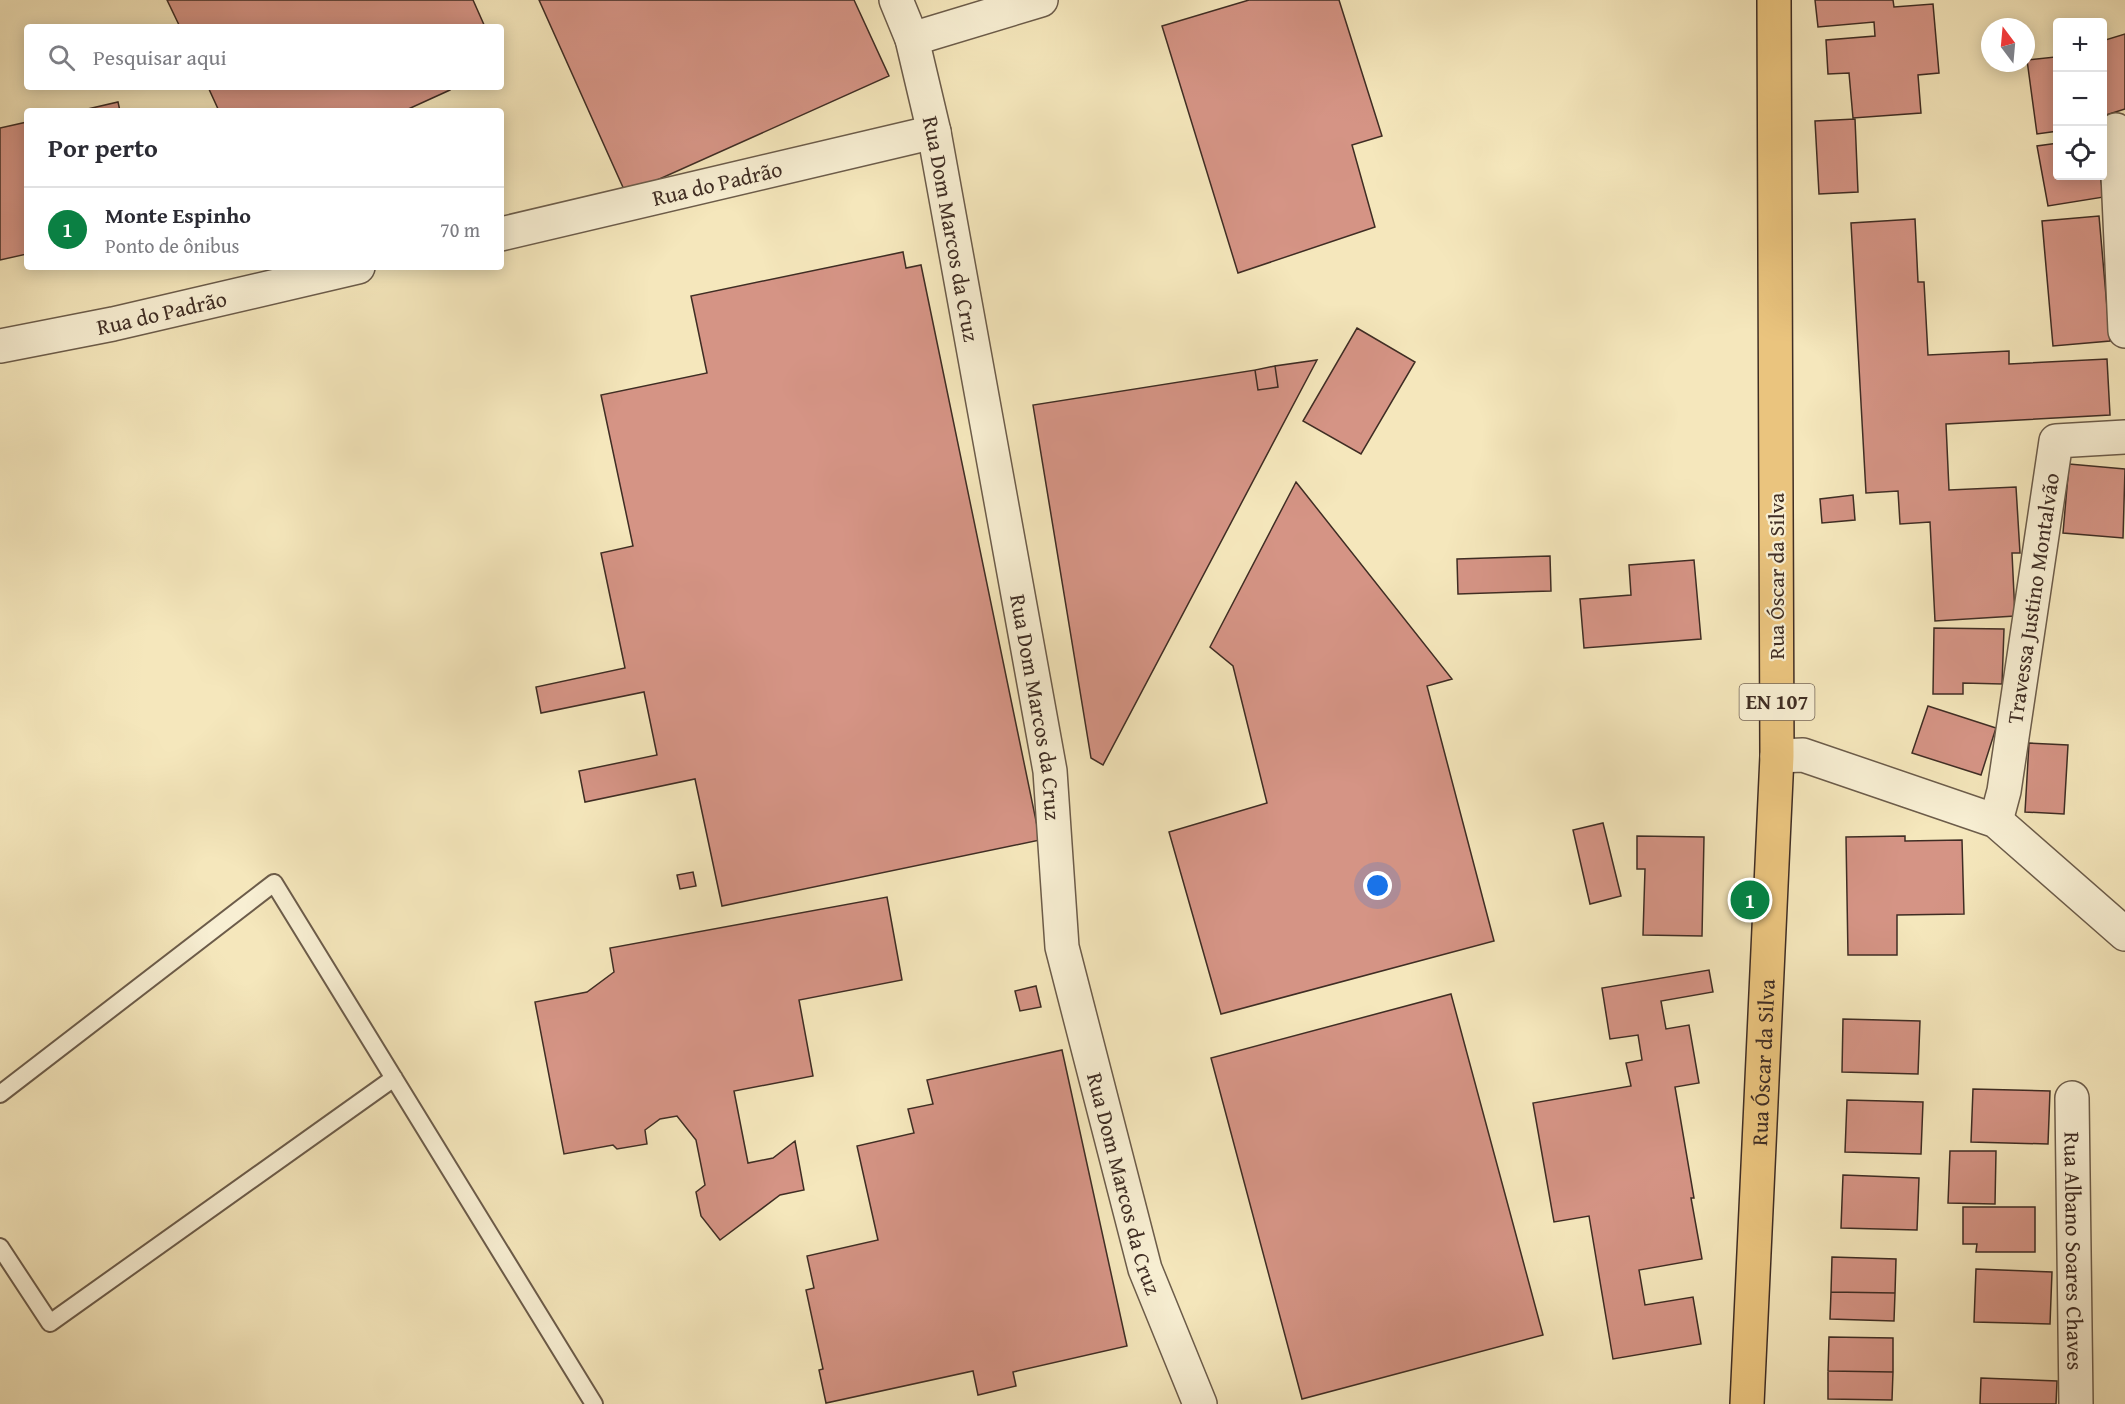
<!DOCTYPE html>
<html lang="pt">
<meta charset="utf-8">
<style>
:root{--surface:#fff;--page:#f2f2f3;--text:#2b2b33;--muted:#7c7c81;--line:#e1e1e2;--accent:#0b8043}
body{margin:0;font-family:"Gentium Book Plus",serif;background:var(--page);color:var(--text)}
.controls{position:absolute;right:18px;top:18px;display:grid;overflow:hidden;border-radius:6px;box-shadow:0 3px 15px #0003}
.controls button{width:54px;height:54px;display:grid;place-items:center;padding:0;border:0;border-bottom:2px solid var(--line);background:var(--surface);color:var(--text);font:30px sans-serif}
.compass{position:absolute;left:1981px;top:18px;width:54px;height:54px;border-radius:50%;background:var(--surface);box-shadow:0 3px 15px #0003;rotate:344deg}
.you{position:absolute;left:1378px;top:886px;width:21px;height:21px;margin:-15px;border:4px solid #fff;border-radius:50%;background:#1a73e8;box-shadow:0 0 0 9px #1a73e833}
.badge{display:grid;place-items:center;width:39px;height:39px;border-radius:50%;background:var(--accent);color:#fff;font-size:20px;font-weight:700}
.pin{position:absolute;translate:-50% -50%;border:3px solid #fff;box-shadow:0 2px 6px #0006}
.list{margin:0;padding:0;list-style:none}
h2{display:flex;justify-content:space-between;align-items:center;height:78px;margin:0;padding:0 24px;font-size:26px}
h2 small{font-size:20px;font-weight:400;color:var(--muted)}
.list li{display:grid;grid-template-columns:39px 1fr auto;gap:18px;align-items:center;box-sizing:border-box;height:84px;padding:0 24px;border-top:2px solid var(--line)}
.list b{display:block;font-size:22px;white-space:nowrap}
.list p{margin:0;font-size:20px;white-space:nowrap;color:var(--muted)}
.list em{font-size:20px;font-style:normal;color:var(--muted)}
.icon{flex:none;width:33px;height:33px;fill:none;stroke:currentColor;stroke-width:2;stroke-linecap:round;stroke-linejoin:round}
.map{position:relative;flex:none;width:2125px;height:1404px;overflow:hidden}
.search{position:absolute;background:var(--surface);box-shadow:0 3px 15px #0003;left:24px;top:24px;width:480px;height:66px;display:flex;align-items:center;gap:15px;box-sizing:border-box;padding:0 21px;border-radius:6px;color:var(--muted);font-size:22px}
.panel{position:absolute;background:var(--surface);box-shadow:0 3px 15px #0003;left:24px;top:108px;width:480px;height:162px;border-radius:6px}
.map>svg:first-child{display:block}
.building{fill:#d59485;stroke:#3f2d24;stroke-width:1.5}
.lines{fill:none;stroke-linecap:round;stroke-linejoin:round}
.service-casing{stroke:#6c5c4a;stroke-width:20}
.minor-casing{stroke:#6c5c4a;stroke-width:36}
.tertiary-casing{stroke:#6c5c4a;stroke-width:36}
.primary-casing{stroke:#3f2d24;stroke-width:36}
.service{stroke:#f8efd3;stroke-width:16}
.minor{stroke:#f8efd3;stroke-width:33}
.tertiary{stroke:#f8efd3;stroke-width:33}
.primary{stroke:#eac47e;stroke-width:33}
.labels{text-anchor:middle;stroke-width:4.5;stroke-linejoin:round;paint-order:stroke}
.shield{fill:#f8efd3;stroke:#766758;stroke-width:1.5}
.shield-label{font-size:21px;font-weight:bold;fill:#3f2d24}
.street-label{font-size:22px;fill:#3f2d24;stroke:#f8efd3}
</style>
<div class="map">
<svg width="2125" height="1404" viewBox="0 0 2125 1404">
<rect width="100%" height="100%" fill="#f5e7bc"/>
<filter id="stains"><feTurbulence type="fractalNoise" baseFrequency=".00333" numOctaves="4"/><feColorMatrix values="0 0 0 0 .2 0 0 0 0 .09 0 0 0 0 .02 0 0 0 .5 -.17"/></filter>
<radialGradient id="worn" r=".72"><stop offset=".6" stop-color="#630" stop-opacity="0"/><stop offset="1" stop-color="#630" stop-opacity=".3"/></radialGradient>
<path class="building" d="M167,0h306l12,27h-305z
M539,0h315l35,76 -263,118z
M1249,0h90l43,136 -30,9 23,82 -137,46 -76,-247z
M1815,0h78l1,7 39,-3 6,69 -21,2 3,38 -68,5 -4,-45 -21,1 -2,-34 49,-4 -1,-14 -56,5z
M2125,34v75l-19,6 -4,-12v-62z
M2055,57l3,17v57l-21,3 -10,-74z
M208,87h241l1,3 -46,21h-185z
M118,102l2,9h-41z
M1855,119l3,73 -39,2 -4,-73z
M27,122v132l-27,6v-132z
M2058,143v33h42l4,21 -56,9 -11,-60z
M2099,216l11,125 -57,5 -11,-125z
M1915,219l3,63h6l4,73 81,-4v13l98,-5 3,56 -164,9 3,66 67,-3 4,66h-8l3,63 -80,5 -5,-99 -30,2 -2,-33 -32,2 -15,-270z
M903,252l3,16 15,-3 119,575 -318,66 -27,-127 -110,23 -6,-31 78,-16 -13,-63 -103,21 -5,-26 89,-19 -24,-115 32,-7 -32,-151 106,-22 -16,-77z
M1357,328l58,34 -54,92 -58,-33z
M1317,360l-214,405 -12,-7 -58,-353 222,-35 3,20 20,-3 -3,-21z
M1275,366l3,21 -20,3 -3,-20z
M2069,464l56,5 -2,69 -60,-5z
M1296,482l156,197 -25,7 67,255 -273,73 -52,-182 98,-29 -34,-137 -23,-19z
M1853,495l2,25 -33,3 -2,-24z
M1550,556l1,35 -93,3 -1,-35z
M1694,560l7,79 -117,9 -4,-49 51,-4 -2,-30z
M1934,628l70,1 -2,55 -39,-1v11h-30z
M1928,706l68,22 -15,47 -69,-22z
M2029,743l39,2 -4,69 -39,-2z
M1603,823l18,73 -31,8 -17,-74z
M1637,836l67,1 -2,99 -59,-1 2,-66h-8z
M1905,836v5l57,-1 2,74 -67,1v40h-49l-2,-118z
M693,872l3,14 -16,3 -3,-14z
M887,897l15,83 -103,20 14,76 -79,15 14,72 25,-5 22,-17 9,49 -24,5 -60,45 -19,-24 -5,-24 9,-7 -9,-45 -19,-24 -17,3 -15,11 2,14 -30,5 -4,-4 -49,9 -29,-152 52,-10 27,-20 -4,-24z
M1709,970l4,22 -52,9 5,28 23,-4 10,58 -24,4 19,111h-3l11,61 -63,11 6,35 48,-8 8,47 -88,15 -24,-143 -35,6 -21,-119 98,-17 -5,-23 16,-3 -4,-25 -28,4 -8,-51z
M1036,986l5,21 -21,4 -5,-20z
M1451,994l92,341 -241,64 -91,-341z
M1843,1019l77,2 -2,53 -76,-2z
M1062,1050l65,296 -114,26 3,14 -38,9 -5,-24 -147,32 -7,-33 4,-1 -17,-79 8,-2 -7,-32 71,-16 -21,-94 57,-13 -6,-24 25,-5 -6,-24z
M1973,1089l77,2 -2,53 -77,-2z
M1847,1100l76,2 -2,52 -76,-2z
M1950,1151h46l-1,53 -47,-1z
M1843,1175l76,3 -2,52 -76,-2z
M1963,1207h72v45h-59l1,-8h-14z
M1832,1257l64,2 -1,34 -64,-1z
M1976,1269l76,3 -2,52 -76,-2z
M1831,1292l64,1 -1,28 -64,-2z
M1829,1337l64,1v34l-65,-1z
M1828,1371l65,1 -1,28 -64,-1z
M1981,1378l76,3 -1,23h-76z"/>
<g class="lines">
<g class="service-casing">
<path id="service" d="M0,1094l274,-211 320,521
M0,1247l50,76 344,-245"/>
</g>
<g class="minor-casing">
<g id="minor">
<path d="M912,39l129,-39"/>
<path d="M2116,130l9,201"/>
<path id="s1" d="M501,234l433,-102"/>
<path id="s2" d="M0,346l113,-22 245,-57"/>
<path d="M1777,756l26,-1 193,66 129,113"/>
<path id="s3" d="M1996,821l8,-30 52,-350 69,-4"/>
<path id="s4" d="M2072,1098l4,306"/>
</g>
</g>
<g class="tertiary-casing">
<g id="tertiary">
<path id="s5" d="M896,0l16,39 22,93 116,639 12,176 83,322 55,135"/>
</g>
</g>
<g class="primary-casing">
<g id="primary">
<path id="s6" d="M1747,1404l30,-648 -3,-756"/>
</g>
</g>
<use href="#service" class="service"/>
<use href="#minor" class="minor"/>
<use href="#tertiary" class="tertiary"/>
<use href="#primary" class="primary"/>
</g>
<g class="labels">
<rect class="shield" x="1739.5" y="684" width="75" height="36" rx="4.5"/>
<g class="shield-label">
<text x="1777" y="709">EN 107</text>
</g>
<g class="street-label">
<text dy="8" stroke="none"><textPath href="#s1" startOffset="222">Rua do Padrão</textPath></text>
<text dy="8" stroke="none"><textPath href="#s5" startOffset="236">Rua Dom Marcos da Cruz</textPath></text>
<text dy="8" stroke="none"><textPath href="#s2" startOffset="165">Rua do Padrão</textPath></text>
<text transform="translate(1776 576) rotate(-90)" y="8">Rua Óscar da Silva</text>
<text dy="8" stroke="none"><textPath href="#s3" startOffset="226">Travessa Justino Montalvão</textPath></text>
<text dy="8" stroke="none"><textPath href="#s5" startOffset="722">Rua Dom Marcos da Cruz</textPath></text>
<text dy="8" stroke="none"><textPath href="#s6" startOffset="342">Rua Óscar da Silva</textPath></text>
<text dy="8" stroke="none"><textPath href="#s5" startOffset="1208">Rua Dom Marcos da Cruz</textPath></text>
<text dy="8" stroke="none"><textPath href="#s4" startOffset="153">Rua Albano Soares Chaves</textPath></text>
</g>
</g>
<rect width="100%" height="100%" filter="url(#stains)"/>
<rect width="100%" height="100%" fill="url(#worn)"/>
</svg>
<div class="controls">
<button>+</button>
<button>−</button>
<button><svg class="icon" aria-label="locate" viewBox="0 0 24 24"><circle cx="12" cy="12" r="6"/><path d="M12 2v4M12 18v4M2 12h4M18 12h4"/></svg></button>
</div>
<svg class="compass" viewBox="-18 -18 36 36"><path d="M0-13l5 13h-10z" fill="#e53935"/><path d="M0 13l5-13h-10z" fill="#7c7c81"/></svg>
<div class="you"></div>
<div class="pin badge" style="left:1750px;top:900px">1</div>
<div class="search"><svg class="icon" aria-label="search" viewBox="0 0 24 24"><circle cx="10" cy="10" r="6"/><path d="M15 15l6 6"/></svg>Pesquisar aqui</div>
<section class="panel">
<h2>Por perto<small></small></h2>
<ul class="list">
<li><span class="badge">1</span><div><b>Monte Espinho</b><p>Ponto de ônibus</p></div><em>70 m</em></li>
</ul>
</section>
</div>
